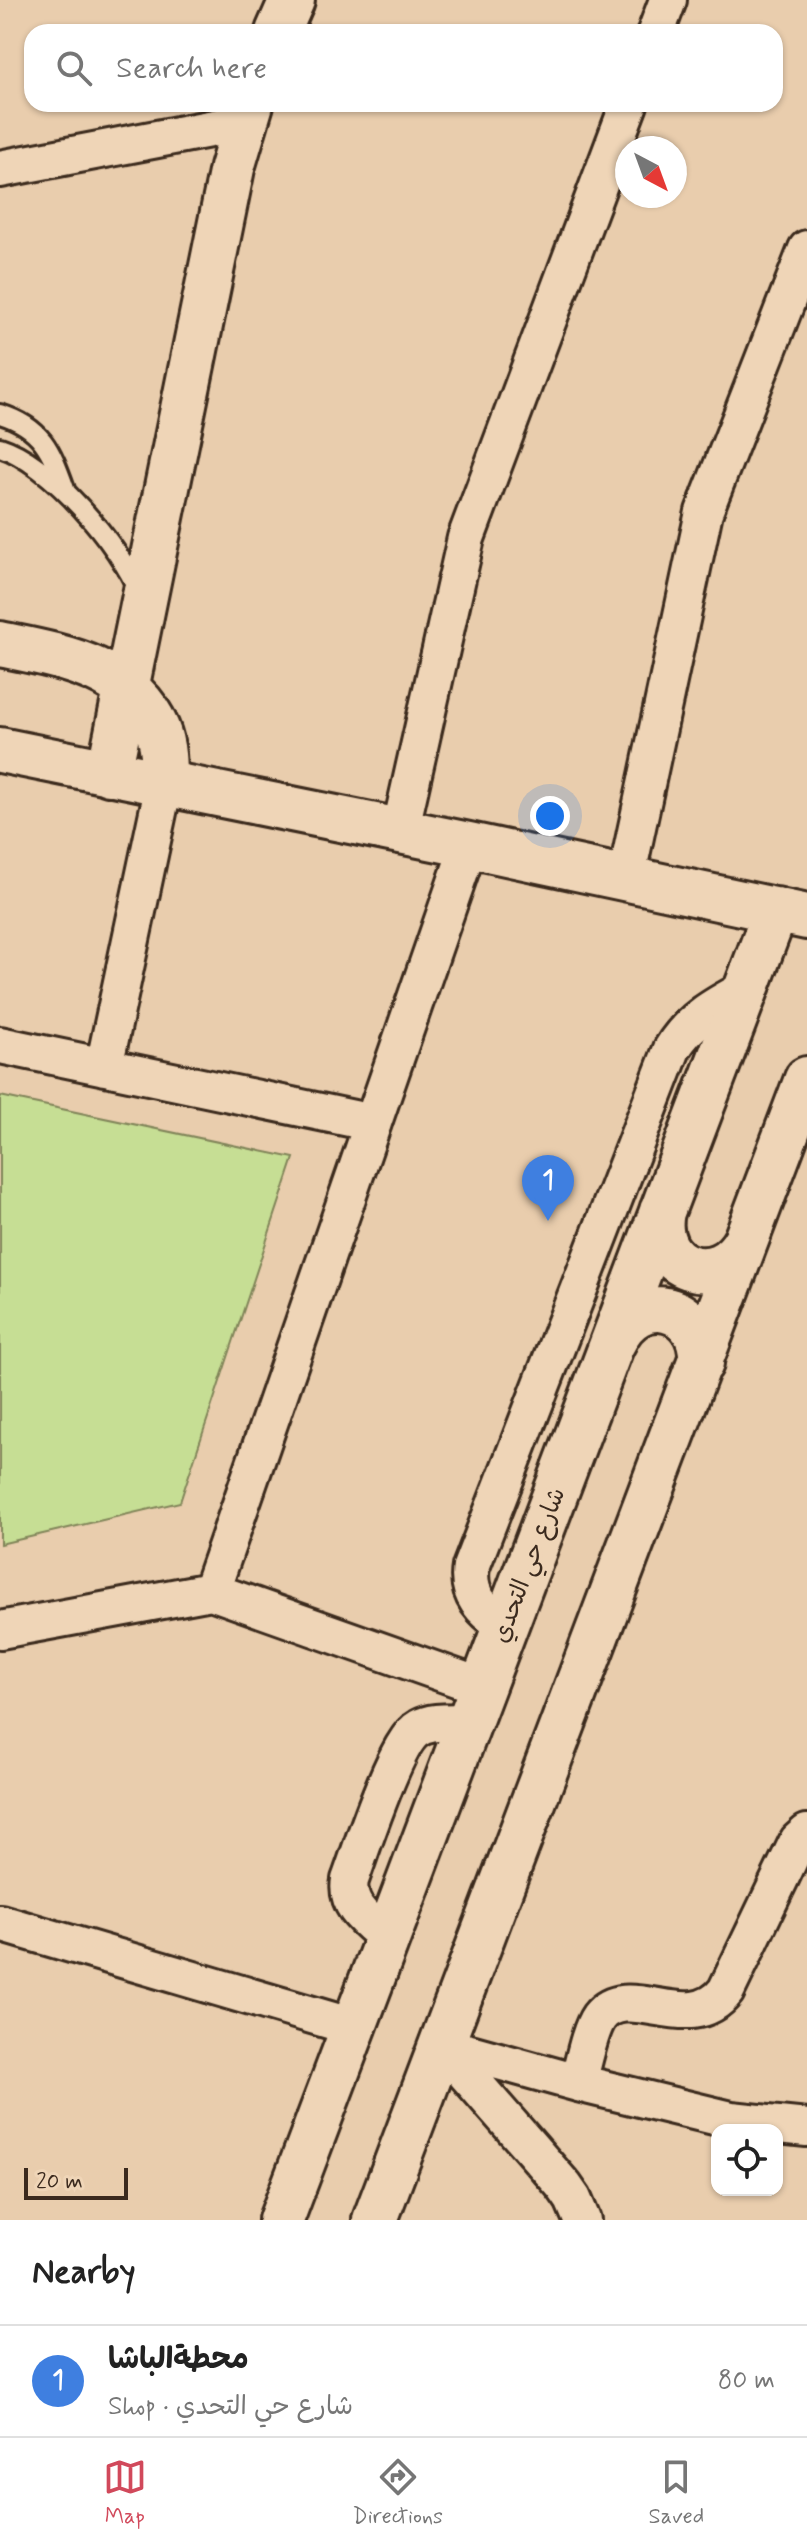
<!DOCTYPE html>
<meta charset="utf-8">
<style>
:root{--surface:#fff;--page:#f2f2f2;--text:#222;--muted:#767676;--line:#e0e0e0;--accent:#d1495b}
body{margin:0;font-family:Mynerve,"Playpen Sans Arabic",sans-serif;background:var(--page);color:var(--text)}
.controls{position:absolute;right:24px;bottom:24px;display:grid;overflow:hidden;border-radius:16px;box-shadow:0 2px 6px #0004}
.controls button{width:72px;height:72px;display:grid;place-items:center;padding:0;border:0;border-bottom:2px solid var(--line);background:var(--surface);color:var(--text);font:40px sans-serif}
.compass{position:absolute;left:615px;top:136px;width:72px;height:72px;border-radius:50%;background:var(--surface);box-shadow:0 2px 6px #0004;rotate:139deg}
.scale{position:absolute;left:24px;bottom:20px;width:104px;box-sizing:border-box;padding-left:8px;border:4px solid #3b2a1e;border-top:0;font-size:22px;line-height:28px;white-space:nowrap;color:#3b2a1e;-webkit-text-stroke:6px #efd5b7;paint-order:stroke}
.you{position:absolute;left:550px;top:816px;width:28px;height:28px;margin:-20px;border:6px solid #fff;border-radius:50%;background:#1a73e8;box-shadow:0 0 0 12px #1a73e833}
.badge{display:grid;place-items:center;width:52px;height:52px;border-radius:50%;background:var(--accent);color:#fff;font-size:26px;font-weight:700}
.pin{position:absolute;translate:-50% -66px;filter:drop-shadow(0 2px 4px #0008)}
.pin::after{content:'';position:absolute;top:42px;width:28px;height:24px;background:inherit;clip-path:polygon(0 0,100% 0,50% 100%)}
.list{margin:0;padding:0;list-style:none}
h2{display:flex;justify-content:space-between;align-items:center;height:104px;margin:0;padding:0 32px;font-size:34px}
h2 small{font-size:26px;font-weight:400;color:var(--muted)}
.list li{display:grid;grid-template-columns:52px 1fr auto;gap:24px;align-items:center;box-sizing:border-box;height:112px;padding:0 32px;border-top:2px solid var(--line)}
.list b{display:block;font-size:30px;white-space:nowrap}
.list p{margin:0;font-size:26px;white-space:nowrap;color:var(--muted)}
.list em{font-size:26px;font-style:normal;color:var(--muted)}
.icon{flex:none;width:44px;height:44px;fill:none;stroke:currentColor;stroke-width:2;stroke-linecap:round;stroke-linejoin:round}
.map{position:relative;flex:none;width:807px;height:2220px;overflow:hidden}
.search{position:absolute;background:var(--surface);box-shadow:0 2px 6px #0004;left:24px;right:24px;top:24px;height:88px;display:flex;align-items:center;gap:20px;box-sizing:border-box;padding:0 28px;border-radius:24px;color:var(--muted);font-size:30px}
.sheet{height:216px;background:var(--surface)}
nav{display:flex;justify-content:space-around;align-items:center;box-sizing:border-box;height:112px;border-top:2px solid var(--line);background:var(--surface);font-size:22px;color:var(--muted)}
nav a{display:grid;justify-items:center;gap:4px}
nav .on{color:var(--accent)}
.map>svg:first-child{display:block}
.green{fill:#c6de94;stroke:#808459;stroke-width:2}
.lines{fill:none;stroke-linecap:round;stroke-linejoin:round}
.lane-casing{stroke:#3b2a1e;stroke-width:24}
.street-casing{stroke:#3b2a1e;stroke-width:42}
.secondary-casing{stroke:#3b2a1e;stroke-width:50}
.lane{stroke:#efd5b7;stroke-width:18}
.street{stroke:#efd5b7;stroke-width:36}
.secondary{stroke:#efd5b7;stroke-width:44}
.labels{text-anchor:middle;stroke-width:8;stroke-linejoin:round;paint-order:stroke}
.street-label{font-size:24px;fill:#3b2a1e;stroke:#efd5b7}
</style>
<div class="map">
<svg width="807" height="2220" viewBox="0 0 807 2220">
<rect width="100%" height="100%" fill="#e9cdad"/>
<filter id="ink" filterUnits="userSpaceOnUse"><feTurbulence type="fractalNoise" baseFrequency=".0125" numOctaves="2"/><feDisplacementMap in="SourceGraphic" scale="16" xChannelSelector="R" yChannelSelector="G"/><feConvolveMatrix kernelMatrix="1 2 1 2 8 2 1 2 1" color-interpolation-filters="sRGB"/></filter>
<g filter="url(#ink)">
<path class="green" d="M0,1096l294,62 -114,344 -180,42z"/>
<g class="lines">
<g class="lane-casing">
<path id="lane" d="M0,414c42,13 51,36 65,75
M0,447c50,16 120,98 139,146"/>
</g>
<g class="street-casing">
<path id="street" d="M656,32l12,-32
M0,169l246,-47
M400,832l66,-294 163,-434
M626,879l78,-367 103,-263
M0,1045l373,78
M104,1067l60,-283
M211,1591l258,-746
M505,1626c-22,-15 -39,-31 -34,-59l201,-518c18,-30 44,-44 74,-60
M0,1630l211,-39 271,96
M0,1923l353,104
M387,1938c-18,-16 -42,-31 -37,-58 11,-30 46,-140 69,-152 14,-8 35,-5 50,-6
M441,2045l137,38 153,37 76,8
M441,2045l123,141 9,13 9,21
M578,2083c5,-17 11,-52 21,-66 29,-38 91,21 127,-26l72,-150 9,-8"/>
</g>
<g class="secondary-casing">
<path id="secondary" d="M278,32l14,-32
M0,644c58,12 131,23 157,85 7,17 7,36 7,55
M0,750l469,95 338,72
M109,773l123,-605 19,-64
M662,1211c-12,59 57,81 84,29
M614,1341c23,-53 91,-36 87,22
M281,2220l495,-1310
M375,2220l432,-1141"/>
</g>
<use href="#lane" class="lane"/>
<use href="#street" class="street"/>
<use href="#secondary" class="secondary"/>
</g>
</g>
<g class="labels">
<g class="street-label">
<text transform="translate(528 1565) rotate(-69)" y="8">شارع حي التحدي</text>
</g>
</g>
</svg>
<div class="controls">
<button><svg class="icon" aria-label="locate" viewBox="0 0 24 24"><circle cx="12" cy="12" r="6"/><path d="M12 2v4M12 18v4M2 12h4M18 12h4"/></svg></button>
</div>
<svg class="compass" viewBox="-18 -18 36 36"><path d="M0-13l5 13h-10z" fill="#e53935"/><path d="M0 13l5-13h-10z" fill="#767676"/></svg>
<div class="scale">20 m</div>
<div class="you"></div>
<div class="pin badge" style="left:548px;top:1221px;background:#3f7fe0">1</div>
<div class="search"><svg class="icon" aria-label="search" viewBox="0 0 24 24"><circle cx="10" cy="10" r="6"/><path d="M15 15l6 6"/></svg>Search here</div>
</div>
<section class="sheet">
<h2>Nearby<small></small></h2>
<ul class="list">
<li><span class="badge" style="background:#3f7fe0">1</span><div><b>محطةالباشا</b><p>Shop · شارع حي التحدي</p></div><em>80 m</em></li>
</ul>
</section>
<nav>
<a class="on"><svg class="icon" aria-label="map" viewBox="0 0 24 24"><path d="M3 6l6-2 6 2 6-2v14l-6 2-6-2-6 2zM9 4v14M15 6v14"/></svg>Map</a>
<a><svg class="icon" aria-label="directions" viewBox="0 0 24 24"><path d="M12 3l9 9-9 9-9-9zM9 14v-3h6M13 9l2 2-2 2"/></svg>Directions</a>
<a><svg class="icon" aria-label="saved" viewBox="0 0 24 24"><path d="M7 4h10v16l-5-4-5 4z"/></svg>Saved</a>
</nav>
